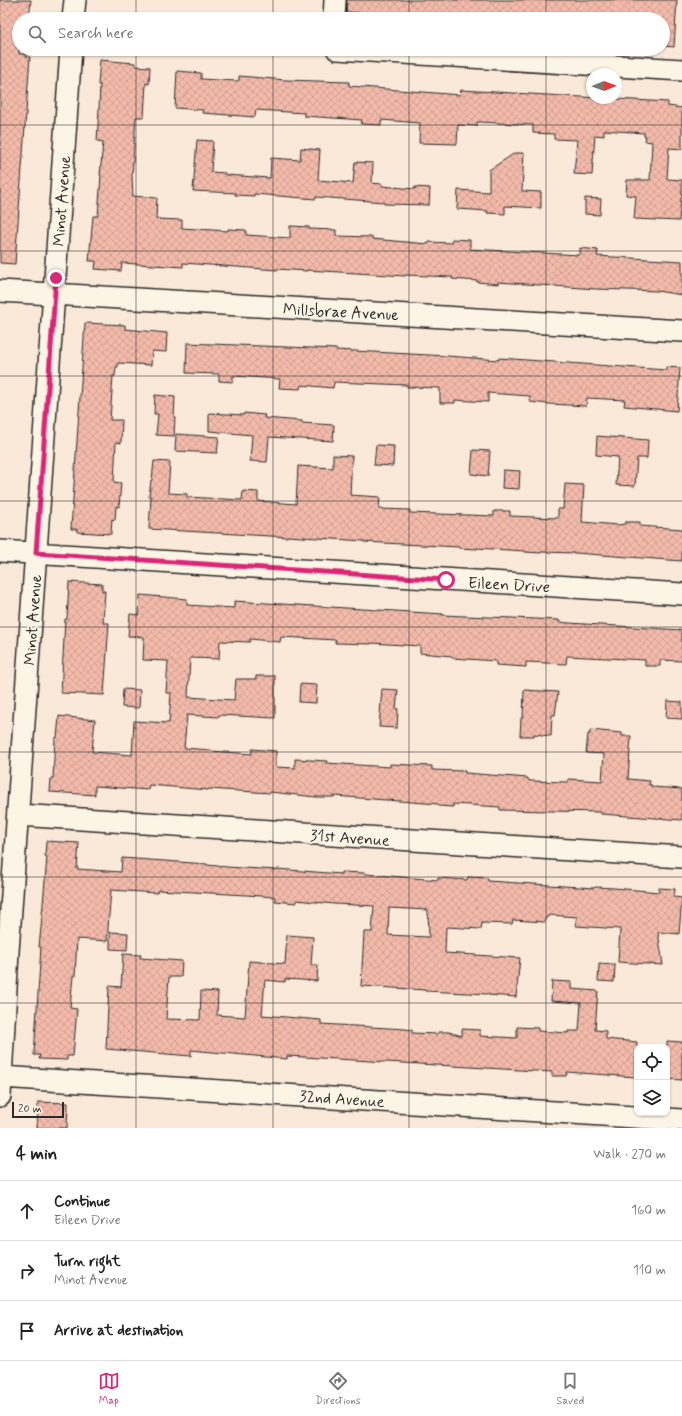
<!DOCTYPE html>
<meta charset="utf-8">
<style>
:root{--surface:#fff;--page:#f6f6f6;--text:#222;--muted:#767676;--line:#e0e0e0;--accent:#db2777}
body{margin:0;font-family:Mynerve,sans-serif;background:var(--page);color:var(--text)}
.controls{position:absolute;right:12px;bottom:12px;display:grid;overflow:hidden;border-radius:8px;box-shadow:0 1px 3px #0004}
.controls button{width:36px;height:36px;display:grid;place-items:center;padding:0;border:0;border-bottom:1px solid var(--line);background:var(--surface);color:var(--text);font:20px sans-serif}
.compass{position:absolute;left:586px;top:68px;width:36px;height:36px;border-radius:50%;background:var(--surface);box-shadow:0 1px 3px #0004;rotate:89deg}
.scale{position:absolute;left:12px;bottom:10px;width:52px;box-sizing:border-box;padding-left:4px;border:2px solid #2b2b2b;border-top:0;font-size:11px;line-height:14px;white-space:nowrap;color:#2b2b2b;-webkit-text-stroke:3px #fcf5e5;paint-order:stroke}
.stop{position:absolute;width:12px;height:12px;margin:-9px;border:3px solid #db2777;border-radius:50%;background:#fff}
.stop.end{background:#db2777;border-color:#fff;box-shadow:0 1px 4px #0008}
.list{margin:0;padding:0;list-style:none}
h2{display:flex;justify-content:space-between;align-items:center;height:52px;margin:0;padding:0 16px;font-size:17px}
h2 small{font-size:13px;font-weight:400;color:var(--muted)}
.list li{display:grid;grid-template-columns:26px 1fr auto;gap:12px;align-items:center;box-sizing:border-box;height:60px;padding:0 16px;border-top:1px solid var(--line)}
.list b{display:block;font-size:15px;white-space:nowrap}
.list p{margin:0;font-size:13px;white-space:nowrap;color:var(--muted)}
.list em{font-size:13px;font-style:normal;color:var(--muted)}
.icon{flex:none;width:22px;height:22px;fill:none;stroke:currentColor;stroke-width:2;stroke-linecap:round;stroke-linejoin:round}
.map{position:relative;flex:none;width:682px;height:1128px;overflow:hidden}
.search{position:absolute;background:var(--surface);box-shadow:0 1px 3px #0004;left:12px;right:12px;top:12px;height:44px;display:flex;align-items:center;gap:10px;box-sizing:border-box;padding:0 14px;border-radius:22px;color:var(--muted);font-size:15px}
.sheet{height:232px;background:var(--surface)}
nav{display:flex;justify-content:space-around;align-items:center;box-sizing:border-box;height:56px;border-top:1px solid var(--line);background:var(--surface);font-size:11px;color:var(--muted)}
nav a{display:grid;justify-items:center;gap:2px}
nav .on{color:var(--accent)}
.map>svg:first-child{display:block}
.building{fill:url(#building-cross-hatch);stroke:#2b2b2b;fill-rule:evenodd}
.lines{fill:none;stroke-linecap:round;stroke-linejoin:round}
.minor-casing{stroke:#2b2b2b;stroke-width:24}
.minor{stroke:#fcf5e5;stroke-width:21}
.route{stroke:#db2777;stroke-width:5}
.grid{fill:none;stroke:#2b2b2b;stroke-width:1;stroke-opacity:0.55}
.labels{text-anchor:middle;stroke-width:4;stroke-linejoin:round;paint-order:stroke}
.street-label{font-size:16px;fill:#2b2b2b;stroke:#fcf5e5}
</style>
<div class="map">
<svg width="682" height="1128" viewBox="0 0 682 1128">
<defs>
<pattern id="building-cross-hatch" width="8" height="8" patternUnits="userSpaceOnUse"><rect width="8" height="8" fill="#f3baaa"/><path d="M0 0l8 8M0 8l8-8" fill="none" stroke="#d0a092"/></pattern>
</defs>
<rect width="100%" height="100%" fill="#fae9d9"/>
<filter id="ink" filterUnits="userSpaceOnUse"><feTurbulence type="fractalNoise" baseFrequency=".025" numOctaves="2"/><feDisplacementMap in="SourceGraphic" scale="8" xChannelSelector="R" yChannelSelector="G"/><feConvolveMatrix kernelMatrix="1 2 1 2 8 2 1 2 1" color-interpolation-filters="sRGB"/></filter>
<g filter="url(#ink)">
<path class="building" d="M0,0h31l-2,19h-10v35h7v3h4l-15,207 -15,-1z
M347,0h330l-3,47 -11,-1v-27h-168l-33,-3v3h-77l-19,-1 1,-5 -21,-1z
M100,60l35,3v3l15,1 -1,17 -3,-1 -2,34h-8l-4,59 1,20 24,2 -1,21 26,1v8l46,3v-2l18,1v5l44,3v-12l19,1v2l27,1v6l36,1v2l56,5 1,-2 22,1 1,-4 18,1v9l110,6v-7l18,2 -1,6 85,5v34l-25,-4 -61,-2 -98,-7v2l-21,-2 1,-1 -26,-2v-2l-47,-2v1l-98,-6v1l-30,-2v1l-94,-7v4l-61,-4 -1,8 -26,-2 1,-8h-7l4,-45h5l3,-41h-1l3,-33 -6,-1 2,-32 1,-24h-2z
M177,71l24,2v6l36,2 2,-1v-4l47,4 63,2v4l111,9 1,-5 207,12v4l14,2v41l-13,-1 -2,31 15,1v18h-1l-2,23 -45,-2 2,-23 -10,-1 1,-15h23l2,-38 -7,-1 1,-5h-2v-3l-40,-3v6l-9,-1 -3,40 -18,-1 3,-34 -23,-1v-5l-21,-1v-8l-53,-3h-3v4l-19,-1 -1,19 -38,-1 1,-20 -39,-3v5l-20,-1 1,-4 -58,-4v-3l-48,-3 -1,7 -53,-4 1,-3 -28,-2z
M197,140l16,1 -2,31 14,1v2l45,3 1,-20 29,2 1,-12 19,2 -2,30 35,3 2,-21 18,1 -1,20 10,1v2l33,3v-2l15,1 -1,17 -45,-1v-2l-68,-5v2l-62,-5v2l-19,-1 1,-2 -43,-2z
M515,153h9l-2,38 19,1v16l-36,-2v8l-18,-1 1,-2 -31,-2 1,-19 31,2v-22z
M585,198l16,1 -1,16 -15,-1z
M85,323l40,2v4l42,4 -1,19 -14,-1 -1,14 -33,-2v4h-2l-1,9h-2l-3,44h12l-1,23 -5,-1 -2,40 7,1 -2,24 -3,-1 -1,14 -3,-1 -1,15 -34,-2v-3h-6z
M187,343l149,6v1l112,6 51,4v-2l167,12v-3l14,1 -3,43 -53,-5 1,-6 -38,-2 -1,8 -37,-2 -19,-2v-6l-42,-3v9l-33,-2v3h-15v-15l-33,-1v-2l-73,-3 -1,6 -32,-3 -1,4 -21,-1 1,-9 -47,-3v6l-14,-1v-7l-33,-1z
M155,395l20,2 -1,20h1l-1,19 -18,-1 2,-21h-4z
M209,413l35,2v-2l21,2 -1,3 38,3v2l32,2 -1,16 -64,-4 -2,25 -17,-1 2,-26 -43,-4z
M176,434l43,3 -2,16 -42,-2z
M597,436l51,4 -1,18h-10l-2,28 -19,-1 2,-28 -22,-2z
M376,445l18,1 -1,20 -19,-1z
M473,450l17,1 -2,25 -17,-2z
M333,455l19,1 -2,39 30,2 -1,12 31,1v3l84,3v-5h16v5l48,2v-9h5l2,-25 19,1 -2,37 36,3 7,-1v-2h15v4l42,3v32l-107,-8 -34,-1v1l-16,-1v-1l-48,-3v1l-18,-1v-1l-95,-5v-1l-77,-5v1l-138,-8 2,-32h-2l2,-17h1l2,-19 16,1 -2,31 19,1v3l55,3 1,-9 15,1v9l38,3 2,-38 35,2z
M503,470l17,1 -1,18 -17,-1z
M69,582l33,2v7h3l-2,32h6l-5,72 -43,-2 4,-74h2z
M140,595l47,4v6l47,3v-7l64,4 145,9 -1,1 117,5v2l10,1 113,7v31l-22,-1v6h-15v-6l-78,-4 -1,8 -40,-2v5l-30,-2v-4l-44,-3v-2l-32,-3v-7l-49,-3v1l-36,-1 1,-3 -55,-3 -1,5 -30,-3v3l-30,-1 -1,18 -29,-1 -2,39 46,3 2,-21h20v-3h19v42l-56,-3 -1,2 -31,-2 -3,33 27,2v1l41,3v-5l24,2v16l19,1v-9l32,2 -1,2 64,4v-3l42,2v4l33,1v2l63,5v2l3,1 37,1v-3l34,2 2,-27 -18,-1 2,-19h2v-4l32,3v3h9l-3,43 22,2 -1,4h3v2l30,2v31l-81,-6v-2l-101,-2v-3l-47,-3v3l-15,-1v-2l-104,-8v1h-18l-46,-5v1l-62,-4v1l-59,-5 -1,5 -53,-4v9l-45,-3 1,-14h2l2,-40h2l2,-22 36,4 -3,32 40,3 2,-34 35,2 2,-30h-5l2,-32 -25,-1 1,-23 -16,-1 2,-22 9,1z
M300,684l17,1 -1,18 -17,-1z
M123,689l17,1 -1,18 -17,-1z
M382,689l16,1 -2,19h2l-1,19 -18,-1z
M524,690l34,2 -3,23h-3l-1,21 -17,-2v2h-14l1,-18h2z
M667,701l15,1v17l-16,-1z
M46,841l33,2 -2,26 44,3 1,-14 85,6v1l20,2 50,3v-1l64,5v-2l25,1v1l72,6v-2l29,2 1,-3 20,1v3l106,7 1,-1 19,1 45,4v-4l16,1 -1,8 8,1 -3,36 -21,-2 5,33 -45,-3 2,-33 -44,-3 1,-9 -28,-2v2h-3l-1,5 -32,-2 -1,4 -30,-1 -1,6 -35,-2 -1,26 75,5 -4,39 -28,-2v-1l-63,-3v-1l-64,-4 3,-54h8l2,-26 -40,-2 -38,-4v3l-21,-2v-4l-29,-2 -88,-5 -1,3 -46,-3 -4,51 -30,-2 -2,37h-2l-3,32 7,1 -4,47h-6v4l-28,-1 1,-4h-6l7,-108h-2l2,-20 6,-70 -2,-1zM389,908l39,2 1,27 -41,-2z
M110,932l18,1 -1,17 -17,-1z
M287,935l26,2 -2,28h7l-1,16 -32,-2v3l-20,-2 -3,35 59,5v4l84,5 7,1v3l26,1v-2h11l13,4v-7l18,1v6l37,2v-11l21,1v3l30,2v-2h11l2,-28 -30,-2 1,-20 19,1v7l27,2 -3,39 11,1v8l31,3 -2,35 -68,-5 -1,4h-14v-4l-265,-16v3l-96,-9v6l-85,-7 3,-63 12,1 2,-33 18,1 -1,3 42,3 -1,16h-12l-3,42 34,1 1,-29 17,1 -1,23 28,2 4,-56 36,3z
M599,964l16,1 -1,17 -16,-1z
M667,1041l15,1v38l-15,-1z
M38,1102l30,1 -1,25h-30z"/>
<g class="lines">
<g class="minor-casing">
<path id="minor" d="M73,19l2,-19
M334,19l1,-19
M337,49l345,21
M0,291l682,40
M0,551l682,43
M18,815l664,42
M1,1077l681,43
M0,1096l8,-144 63,-903"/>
</g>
<use href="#minor" class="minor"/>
</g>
</g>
<g class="lines" filter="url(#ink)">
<path class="route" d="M56,278l-20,275 410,27"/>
</g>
<path class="grid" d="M136,0v19M273,0v19M409,0v19M546,0v19M136,49v1079M273,49v1079M409,49v1079M546,49v1079M0,125h682M0,251h682M0,376h682M0,501h682M0,627h682M0,752h682M0,877h682M0,1003h682"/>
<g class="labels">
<g class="street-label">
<text transform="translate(61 201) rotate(-86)" y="6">Minot Avenue</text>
<text transform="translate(341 311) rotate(3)" y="6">Millsbrae Avenue</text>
<text transform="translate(509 584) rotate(3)" y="6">Eileen Drive</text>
<text transform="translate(32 620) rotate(-86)" y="6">Minot Avenue</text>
<text transform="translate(350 837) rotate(4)" y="6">31st Avenue</text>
<text transform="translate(342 1098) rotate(4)" y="6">32nd Avenue</text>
</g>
</g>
</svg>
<div class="controls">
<button><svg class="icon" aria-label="locate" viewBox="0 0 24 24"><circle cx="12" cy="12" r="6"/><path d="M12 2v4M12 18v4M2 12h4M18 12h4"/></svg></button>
<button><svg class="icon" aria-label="layers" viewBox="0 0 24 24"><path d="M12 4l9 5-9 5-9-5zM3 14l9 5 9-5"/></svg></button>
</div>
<svg class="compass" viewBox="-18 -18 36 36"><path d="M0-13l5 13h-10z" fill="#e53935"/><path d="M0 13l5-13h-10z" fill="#767676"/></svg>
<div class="scale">20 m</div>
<div class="stop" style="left:446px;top:580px"></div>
<div class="stop end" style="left:56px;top:278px"></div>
<div class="search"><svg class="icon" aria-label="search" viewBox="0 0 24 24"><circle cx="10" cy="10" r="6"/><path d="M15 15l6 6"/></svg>Search here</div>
</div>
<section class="sheet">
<h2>4 min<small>Walk · 270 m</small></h2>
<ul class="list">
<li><svg class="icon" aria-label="ahead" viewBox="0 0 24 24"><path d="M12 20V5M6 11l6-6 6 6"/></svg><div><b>Continue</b><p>Eileen Drive</p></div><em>160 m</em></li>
<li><svg class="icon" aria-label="right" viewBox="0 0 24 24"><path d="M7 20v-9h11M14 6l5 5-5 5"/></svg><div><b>Turn right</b><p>Minot Avenue</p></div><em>110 m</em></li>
<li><svg class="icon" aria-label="arrive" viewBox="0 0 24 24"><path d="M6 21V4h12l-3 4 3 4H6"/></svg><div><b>Arrive at destination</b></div></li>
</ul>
</section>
<nav>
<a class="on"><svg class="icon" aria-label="map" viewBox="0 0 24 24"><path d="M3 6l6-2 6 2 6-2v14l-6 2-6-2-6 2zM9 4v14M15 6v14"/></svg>Map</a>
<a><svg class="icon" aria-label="directions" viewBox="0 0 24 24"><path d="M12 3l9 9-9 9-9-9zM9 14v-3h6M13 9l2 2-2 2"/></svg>Directions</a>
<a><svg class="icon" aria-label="saved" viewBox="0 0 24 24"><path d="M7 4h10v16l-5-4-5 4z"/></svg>Saved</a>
</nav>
